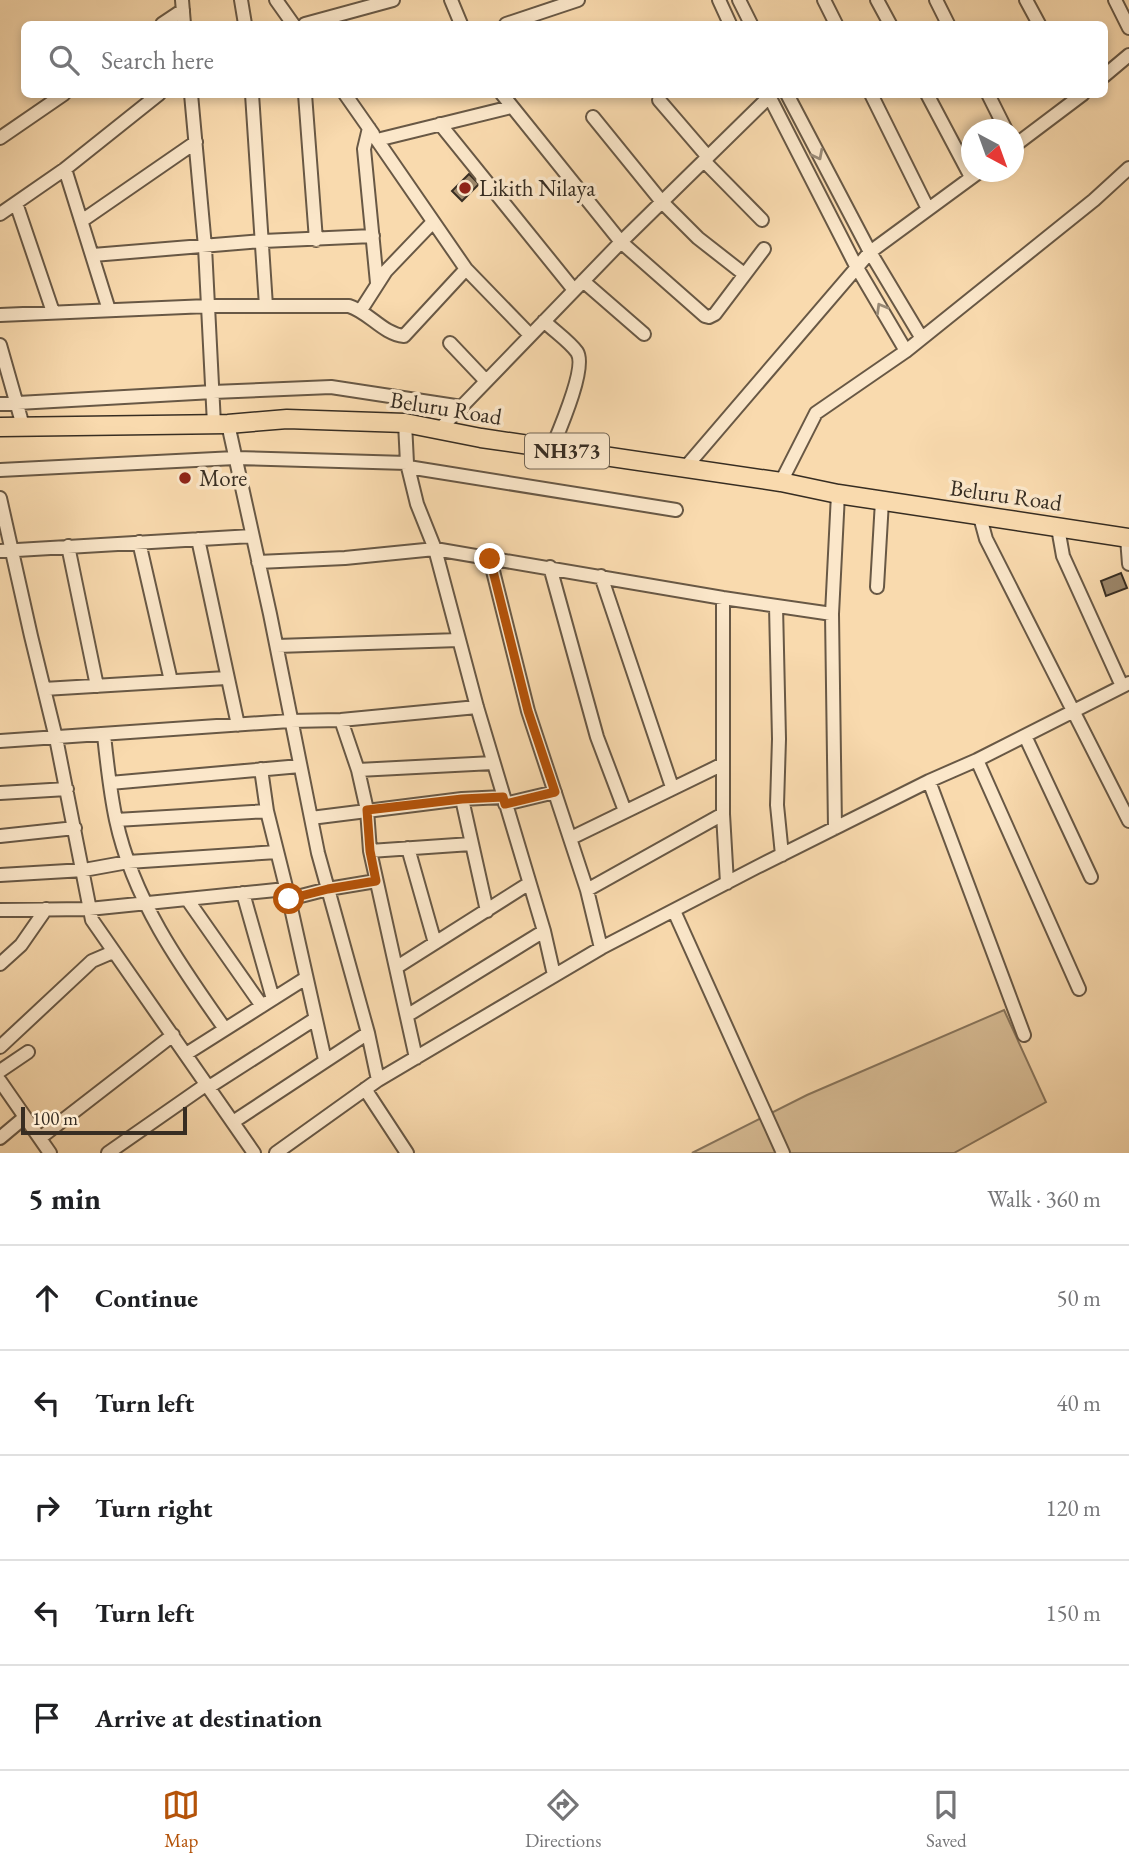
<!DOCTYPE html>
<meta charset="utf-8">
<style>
:root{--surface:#fff;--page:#f6f6f6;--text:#202124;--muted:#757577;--line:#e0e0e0;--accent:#b45309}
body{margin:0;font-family:"EB Garamond",serif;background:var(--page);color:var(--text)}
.compass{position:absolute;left:961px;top:119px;width:63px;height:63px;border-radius:50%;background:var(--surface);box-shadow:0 4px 10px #0003;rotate:139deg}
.scale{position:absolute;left:21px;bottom:18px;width:166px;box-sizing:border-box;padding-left:7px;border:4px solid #372d22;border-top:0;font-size:19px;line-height:24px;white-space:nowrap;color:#372d22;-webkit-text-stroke:5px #fbe7ca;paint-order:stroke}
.stop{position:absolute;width:21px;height:21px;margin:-16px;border:5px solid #b45309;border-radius:50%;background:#fff}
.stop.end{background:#b45309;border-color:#fff;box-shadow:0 2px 7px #0008}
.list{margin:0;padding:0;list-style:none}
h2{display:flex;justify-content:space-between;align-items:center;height:91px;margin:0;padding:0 28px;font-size:30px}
h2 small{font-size:23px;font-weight:400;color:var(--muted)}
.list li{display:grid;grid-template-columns:46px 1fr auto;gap:21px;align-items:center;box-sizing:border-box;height:105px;padding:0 28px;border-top:2px solid var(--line)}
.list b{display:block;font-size:26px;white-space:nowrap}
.list em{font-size:23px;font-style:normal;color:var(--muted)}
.icon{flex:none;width:38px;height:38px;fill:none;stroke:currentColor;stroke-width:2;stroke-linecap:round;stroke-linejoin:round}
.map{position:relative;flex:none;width:1129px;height:1153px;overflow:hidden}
.search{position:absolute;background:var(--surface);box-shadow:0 4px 10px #0003;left:21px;right:21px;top:21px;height:77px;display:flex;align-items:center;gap:18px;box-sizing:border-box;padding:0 24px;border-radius:10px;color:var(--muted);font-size:26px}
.sheet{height:616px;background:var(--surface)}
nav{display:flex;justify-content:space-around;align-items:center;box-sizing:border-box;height:98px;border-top:2px solid var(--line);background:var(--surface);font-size:19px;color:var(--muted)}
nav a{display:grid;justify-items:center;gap:4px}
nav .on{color:var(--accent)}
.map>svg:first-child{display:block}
.green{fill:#d8bd96;stroke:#88755c;stroke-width:2}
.building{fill:#9c876b;stroke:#372d22;stroke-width:2}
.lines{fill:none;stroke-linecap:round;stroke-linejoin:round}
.minor-casing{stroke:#685845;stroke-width:16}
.highway-casing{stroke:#372d22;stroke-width:21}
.minor{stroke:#fbe7ca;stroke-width:12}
.highway{stroke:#f9daae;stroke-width:18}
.oneway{stroke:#998a76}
.route{stroke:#b45309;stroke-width:9}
.poi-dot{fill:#8f2418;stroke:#fbe7ca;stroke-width:2.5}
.labels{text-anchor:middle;stroke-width:7;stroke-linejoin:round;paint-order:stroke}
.shield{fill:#fbe7ca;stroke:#726554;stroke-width:2}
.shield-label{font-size:21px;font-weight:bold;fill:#372d22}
.poi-label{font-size:23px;fill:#372d22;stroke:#fbe7ca;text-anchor:start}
.street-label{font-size:23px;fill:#372d22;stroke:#fbe7ca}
</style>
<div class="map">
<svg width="1129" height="1153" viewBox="0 0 1129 1153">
<rect width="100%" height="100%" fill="#f9daae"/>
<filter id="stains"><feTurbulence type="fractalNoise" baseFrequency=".00286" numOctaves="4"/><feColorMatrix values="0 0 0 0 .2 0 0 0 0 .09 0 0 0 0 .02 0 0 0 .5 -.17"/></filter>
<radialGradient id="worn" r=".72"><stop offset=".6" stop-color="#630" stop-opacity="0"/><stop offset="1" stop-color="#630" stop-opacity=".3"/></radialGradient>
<path class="green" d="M1004,1010l42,92 -92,51h-262l115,-58z"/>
<path class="building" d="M469,174l10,10 -17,17 -10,-10z
M1121,573l6,15 -21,8 -5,-15z"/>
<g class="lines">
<g class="minor-casing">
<path id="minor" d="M182,0l2,24
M241,0l4,24
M276,0l17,24
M451,0l10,24
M719,0l11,24
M739,0l12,24
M824,0l12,24
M877,0l13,24
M936,0l12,24
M1026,0l13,24
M1115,0l14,28
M162,24l21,-14
M305,24l88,-24
M506,24l72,-24
M1104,76l25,-21
M191,94l14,153 9,177
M305,94l11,146
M345,94l28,40
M502,94l119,148 84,74 4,1 6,-3 49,-65
M768,94l88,172 50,85
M787,94l83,158 51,85
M871,94l57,115
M927,94l44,83
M988,94l18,36
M659,100l49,57
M511,107l-134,33 89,129 64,66
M593,117l69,85 36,36 46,36
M440,124l134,166
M369,128l-5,21 13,134
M0,138l64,-44
M1014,146l69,-52
M704,161l58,59
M65,169l44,141
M16,203l37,109
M0,214l65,-45 94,-75
M83,220l113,-78
M93,255l170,-14 110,-5
M583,281l61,53
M266,306h83c20,6 34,28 55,30l62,-67
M361,310l25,-39 46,-48
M0,315l208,-9h58l-14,-212
M544,321c10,10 25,20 33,31 10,15 -18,79 -25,96
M450,343l36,38
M0,345l23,81
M0,404l213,-12 118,-5 131,20
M405,423l2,40 10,41 18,45 42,158 67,224 10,44
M228,424l42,190 48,239 50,180 10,47
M439,430l182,-188 148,-145
M408,467l268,43
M685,468l185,-216 109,-80
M0,470l235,-12 172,5
M781,482l35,-69 90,-62 188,-151 35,-32
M0,498l31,138 25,102 36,182 162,233
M980,517l6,22 143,282
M1058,528l5,28 59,130
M1127,538l2,26
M198,539l40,186
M139,542l32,139
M68,546l29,140
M0,551l252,-15
M490,559l38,152 59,179 14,58
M258,562l87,-4 90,-9 288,49 109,16 6,-120
M550,567l47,170 28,74
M601,576l71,211
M877,587l5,-86
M776,606l3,133 -2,66 5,50
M832,614l3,214
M277,646l182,-6
M44,689l182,-11
M341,720l17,50 9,40 3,41 46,207
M104,735c3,28 6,57 12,85 17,79 63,144 109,209
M1025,736l66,141
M0,741l290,-20 51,-1 136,-13
M977,760l102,229
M261,769l6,42 22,88 36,161
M358,770l135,-7
M929,781l95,254
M110,783l190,-17
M0,793l67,-4
M462,799l25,112
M505,804l50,-12
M723,814l4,69
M311,818l151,-19 41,-2
M116,820l151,-9
M0,836l75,-8
M571,838l152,-74
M408,848l27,95
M370,851l101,-7
M0,875l84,-5 44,-8 149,-10
M587,890l136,-76v-216
M243,893l30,106
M187,899l75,107
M289,899l39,-10 48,-8
M0,910l89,-1 197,-20
M674,911l109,242
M0,964l21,-19 25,-36
M397,967l131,-83
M408,1015l136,-84
M0,1047l92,-86 21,-9
M186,1054l120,-76
M0,1071l28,-19
M0,1081l50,72
M209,1087l106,-68
M365,1089l42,64
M233,1122l135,-89
M0,1138l25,-21
M40,1138l133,-103
M108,1153l99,-69
M276,1153l102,-73 223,-132 156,-81 172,-86 48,-21 152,-77"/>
</g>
<g class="highway-casing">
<path id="highway" d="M0,427l228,-3 59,-5 118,4 76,15 300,44 57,12 291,44"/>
</g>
<use href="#minor" class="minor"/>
<use href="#highway" class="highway"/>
</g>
<defs><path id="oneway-chevron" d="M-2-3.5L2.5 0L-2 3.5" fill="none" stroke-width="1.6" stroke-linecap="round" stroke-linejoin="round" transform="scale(1.75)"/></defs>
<g class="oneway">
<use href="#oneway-chevron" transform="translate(818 155) rotate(63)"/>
<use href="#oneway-chevron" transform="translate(881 308) rotate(-120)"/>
</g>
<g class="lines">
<path class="route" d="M289,899l39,-10 48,-8 -6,-30 -3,-41 95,-11 41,-2 2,7 50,-12 -27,-81 -38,-152"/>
</g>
<g class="poi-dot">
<circle cx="465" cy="188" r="7"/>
<circle cx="185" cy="478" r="7"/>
</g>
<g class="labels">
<rect class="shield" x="525" y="433.5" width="84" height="35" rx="5"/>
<g class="shield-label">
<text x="567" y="458">NH373</text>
</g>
<g class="poi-label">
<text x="479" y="196">Likith Nilaya</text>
<text x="199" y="486">More</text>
</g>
<g class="street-label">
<text transform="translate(446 408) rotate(9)" y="8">Beluru Road</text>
<text transform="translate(1006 495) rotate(8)" y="8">Beluru Road</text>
</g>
</g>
<rect width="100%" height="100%" filter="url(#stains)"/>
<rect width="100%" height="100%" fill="url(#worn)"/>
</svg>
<svg class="compass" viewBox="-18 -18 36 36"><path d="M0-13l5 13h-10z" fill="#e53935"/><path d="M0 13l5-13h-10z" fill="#757577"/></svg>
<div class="scale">100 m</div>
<div class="stop" style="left:289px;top:899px"></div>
<div class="stop end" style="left:490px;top:559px"></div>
<div class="search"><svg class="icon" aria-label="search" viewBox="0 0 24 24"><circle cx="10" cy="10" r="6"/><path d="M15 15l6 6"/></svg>Search here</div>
</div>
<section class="sheet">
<h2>5 min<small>Walk · 360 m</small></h2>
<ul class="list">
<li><svg class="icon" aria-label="ahead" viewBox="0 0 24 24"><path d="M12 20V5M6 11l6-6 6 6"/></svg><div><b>Continue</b></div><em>50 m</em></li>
<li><svg class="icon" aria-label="left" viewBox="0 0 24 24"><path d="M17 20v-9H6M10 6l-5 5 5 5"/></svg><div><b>Turn left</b></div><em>40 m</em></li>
<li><svg class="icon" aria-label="right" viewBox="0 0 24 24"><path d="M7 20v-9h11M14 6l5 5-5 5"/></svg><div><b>Turn right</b></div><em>120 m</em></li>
<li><svg class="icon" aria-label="left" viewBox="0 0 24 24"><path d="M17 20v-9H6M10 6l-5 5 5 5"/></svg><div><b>Turn left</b></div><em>150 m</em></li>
<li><svg class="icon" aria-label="arrive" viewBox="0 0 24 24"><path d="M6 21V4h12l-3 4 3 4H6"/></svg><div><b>Arrive at destination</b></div></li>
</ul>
</section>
<nav>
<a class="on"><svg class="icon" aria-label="map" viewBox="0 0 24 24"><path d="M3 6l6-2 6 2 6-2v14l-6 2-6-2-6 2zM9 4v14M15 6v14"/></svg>Map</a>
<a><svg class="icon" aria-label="directions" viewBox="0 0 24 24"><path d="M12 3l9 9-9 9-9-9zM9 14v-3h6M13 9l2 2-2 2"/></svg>Directions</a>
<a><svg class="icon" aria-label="saved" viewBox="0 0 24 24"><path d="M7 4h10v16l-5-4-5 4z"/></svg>Saved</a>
</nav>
